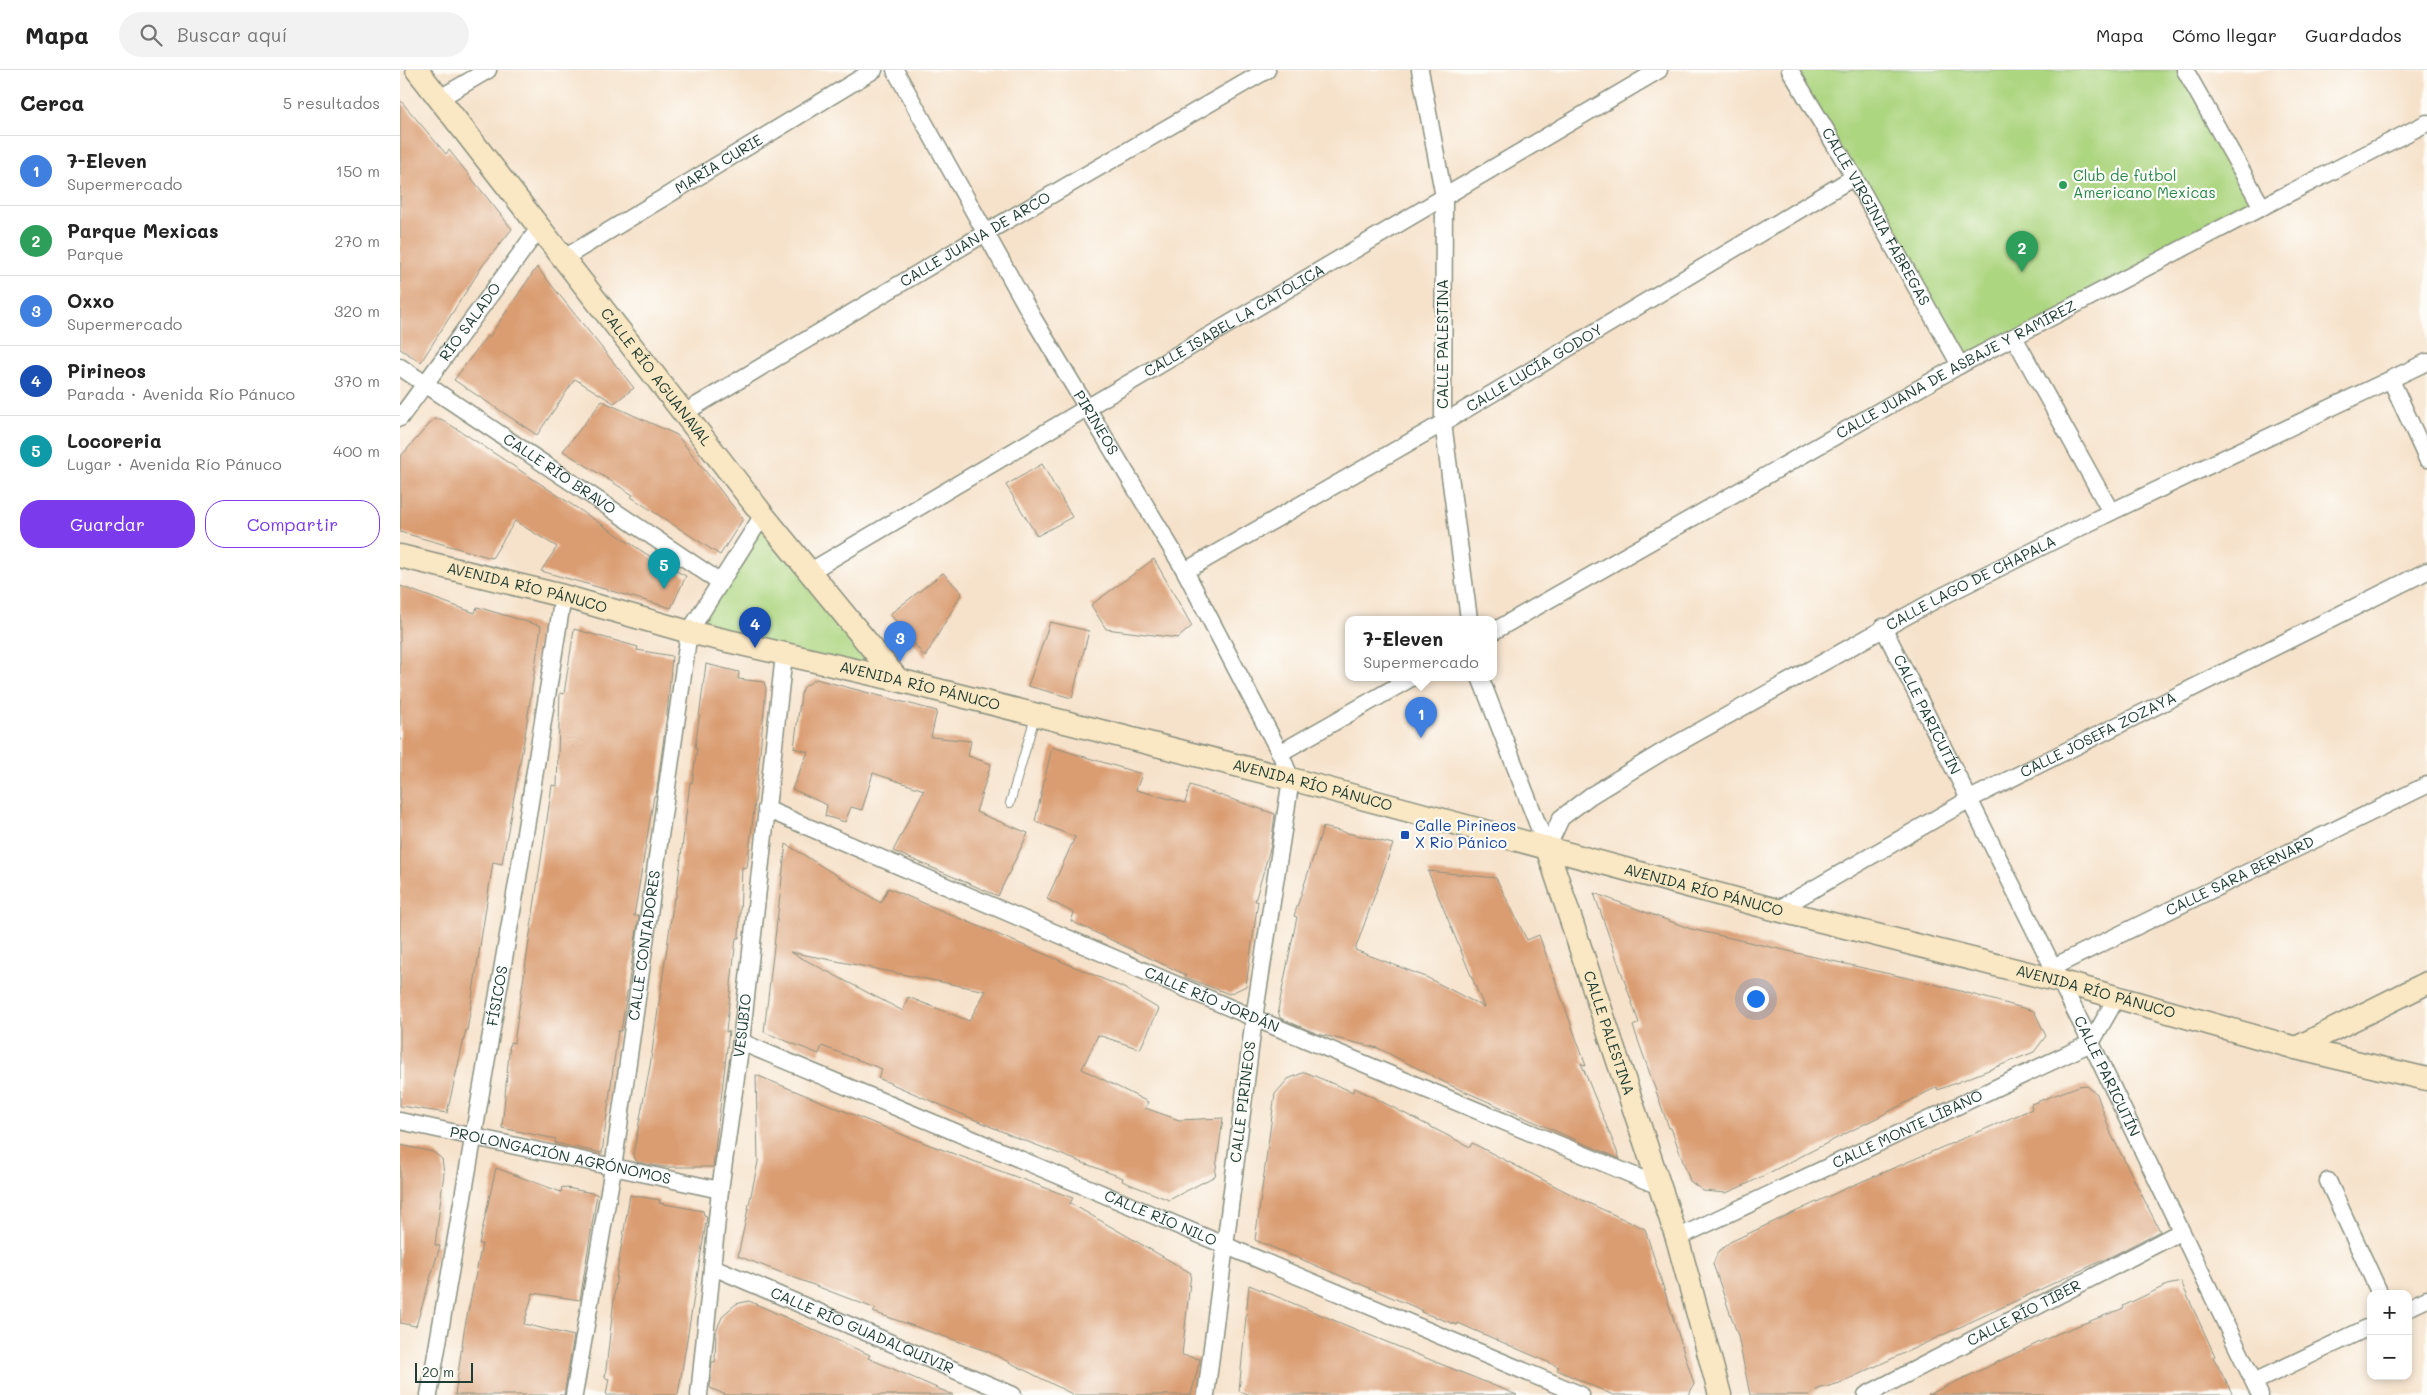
<!DOCTYPE html>
<html lang="es">
<meta charset="utf-8">
<style>
:root{--surface:#fff;--page:#f2f2f2;--text:#222;--muted:#767676;--line:#e0e0e0;--accent:#7c3aed}
body{margin:0;font-family:Mali,sans-serif;background:var(--page);color:var(--text)}
.controls{position:absolute;right:15px;bottom:15px;display:grid;overflow:hidden;border-radius:10px;box-shadow:0 2px 8px #0003}
.controls button{width:45px;height:45px;display:grid;place-items:center;padding:0;border:0;border-bottom:1px solid var(--line);background:var(--surface);color:var(--text);font:25px sans-serif}
.scale{position:absolute;left:15px;bottom:12px;width:58px;box-sizing:border-box;padding-left:5px;border:2px solid #1f3d34;border-top:0;font-size:14px;line-height:18px;white-space:nowrap;color:#1f3d34;-webkit-text-stroke:4px #fdfcf7;paint-order:stroke}
.you{position:absolute;left:1355px;top:928px;width:18px;height:18px;margin:-12px;border:4px solid #fff;border-radius:50%;background:#1a73e8;box-shadow:0 0 0 8px #1a73e833}
.badge{display:grid;place-items:center;width:32px;height:32px;border-radius:50%;background:var(--accent);color:#fff;font-size:16px;font-weight:700}
.pin{position:absolute;translate:-50% -41px;filter:drop-shadow(0 1px 2px #0008)}
.pin::after{content:'';position:absolute;top:26px;width:18px;height:15px;background:inherit;clip-path:polygon(0 0,100% 0,50% 100%)}
.popup{position:absolute;left:945px;top:546px;width:152px;height:65px;box-sizing:border-box;display:grid;place-content:center;border-radius:10px;background:var(--surface);filter:drop-shadow(0 1px 4px #0005);font-size:16px;white-space:nowrap;color:var(--muted)}
.popup b{font-size:19px;color:var(--text)}
.popup::after{content:'';position:absolute;left:50%;top:100%;margin-left:-10px;border:10px solid transparent;border-top-color:var(--surface)}
.list{margin:0;padding:0;list-style:none}
h2{display:flex;justify-content:space-between;align-items:center;height:65px;margin:0;padding:0 20px;font-size:21px}
h2 small{font-size:16px;font-weight:400;color:var(--muted)}
.list li{display:grid;grid-template-columns:32px 1fr auto;gap:15px;align-items:center;box-sizing:border-box;height:70px;padding:0 20px;border-top:1px solid var(--line)}
.list b{display:block;font-size:19px;white-space:nowrap}
.list p{margin:0;font-size:16px;white-space:nowrap;color:var(--muted)}
.list em{font-size:16px;font-style:normal;color:var(--muted)}
.actions{display:flex;gap:10px;padding:15px 20px}
.actions a{flex:1;padding:11px 0;border:1px solid var(--accent);border-radius:20px;text-align:center;font-size:18px;color:var(--accent)}
.actions .main{background:var(--accent);color:#fff}
.icon{flex:none;width:28px;height:28px;fill:none;stroke:currentColor;stroke-width:2;stroke-linecap:round;stroke-linejoin:round}
.map{position:relative;flex:none;width:2027px;height:1325px;overflow:hidden}
header{display:flex;align-items:center;gap:30px;box-sizing:border-box;height:70px;padding:0 25px;background:var(--surface);border-bottom:1px solid var(--line)}
header strong{font-size:24px}
nav{display:flex;gap:28px;margin-inline-start:auto;font-size:18px}
.search{width:350px;height:45px;background:var(--page);display:flex;align-items:center;gap:12px;box-sizing:border-box;padding:0 18px;border-radius:28px;color:var(--muted);font-size:19px}
main{display:flex}
aside{flex:1;background:var(--surface)}
.map>svg:first-child{display:block}
.green{fill:#add681;stroke:#668a5a}
.building{fill:#da9d72;fill-rule:evenodd}
.lines{fill:none;stroke-linecap:round;stroke-linejoin:round}
.lane-casing{stroke:#8a9080;stroke-width:10}
.street-casing{stroke:#8a9080;stroke-width:19}
.secondary-casing{stroke:#8a9080;stroke-width:25}
.lane{stroke:#fff;stroke-width:8}
.street{stroke:#fff;stroke-width:16}
.secondary{stroke:#fae7c3;stroke-width:22}
.leisure-dot{fill:#2e9e5b;stroke:#fdfcf7;stroke-width:2}
.transit-dot{fill:#1a4fb4;stroke:#fdfcf7;stroke-width:2}
.labels{text-anchor:middle;stroke-width:4.5;stroke-linejoin:round;paint-order:stroke}
.street-label{font-size:15px;fill:#1f3d34;stroke:#fdfcf7}
.leisure-label{font-size:15px;fill:#27864d;stroke:#fdfcf7;text-anchor:start}
.transit-label{font-size:15px;fill:#164399;stroke:#fdfcf7;text-anchor:start}
</style>
<header>
<strong>Mapa</strong>
<div class="search"><svg class="icon" aria-label="search" viewBox="0 0 24 24"><circle cx="10" cy="10" r="6"/><path d="M15 15l6 6"/></svg>Buscar aquí</div>
<nav><a>Mapa</a><a>Cómo llegar</a><a>Guardados</a></nav>
</header>
<main>
<aside>
<h2>Cerca<small>5 resultados</small></h2>
<ul class="list">
<li><span class="badge" style="background:#3f7fe0">1</span><div><b>7-Eleven</b><p>Supermercado</p></div><em>150 m</em></li>
<li><span class="badge" style="background:#2e9e5b">2</span><div><b>Parque Mexicas</b><p>Parque</p></div><em>270 m</em></li>
<li><span class="badge" style="background:#3f7fe0">3</span><div><b>Oxxo</b><p>Supermercado</p></div><em>320 m</em></li>
<li><span class="badge" style="background:#1a4fb4">4</span><div><b>Pirineos</b><p>Parada · Avenida Río Pánuco</p></div><em>370 m</em></li>
<li><span class="badge" style="background:#0f9aa8">5</span><div><b>Locoreria</b><p>Lugar · Avenida Río Pánuco</p></div><em>400 m</em></li>
</ul>
<div class="actions"><a class="main">Guardar</a><a>Compartir</a></div>
</aside>
<div class="map">
<svg width="2027" height="1325" viewBox="0 0 2027 1325">
<rect width="100%" height="100%" fill="#fdfcf7"/>
<filter id="ink" filterUnits="userSpaceOnUse"><feTurbulence type="fractalNoise" baseFrequency=".02" numOctaves="2"/><feDisplacementMap in="SourceGraphic" scale="10" xChannelSelector="R" yChannelSelector="G"/><feConvolveMatrix kernelMatrix="1 2 1 2 8 2 1 2 1" color-interpolation-filters="sRGB"/></filter>
<filter id="wash" filterUnits="userSpaceOnUse"><feTurbulence type="fractalNoise" baseFrequency=".0096" numOctaves="4" result="noise"/><feDisplacementMap in="SourceGraphic" scale="20" xChannelSelector="R" yChannelSelector="G"/><feGaussianBlur stdDeviation="1.12" result="paint"/><feColorMatrix in="noise" values="0 0 0 0 0 0 0 0 0 0 0 0 0 0 0 0 0 1.4 0 .05"/><feComposite in="paint" operator="in"/></filter>
<g filter="url(#wash)">
<rect width="100%" height="100%" fill="#f6e2cb"/>
<path class="green" d="M1389,0h394l79,137 -302,158z
M363,445l135,165 -209,-48z"/>
<g id="blocks">
<path class="building" d="M0,30l46,54 3,-4 63,79 -29,36 -62,97 -21,-13z
M137,197l97,121 -20,15 -39,-24 -38,56 -83,-55 33,-44 2,1z
M202,331l75,34 66,84 -23,36 -89,-58 2,-2 -70,-44z
M34,349h7l24,15 192,127 29,15 -15,32 -130,-37 16,-24 -42,-26 -23,37 -92,-26v-75z
M642,394l30,53 -35,19 -31,-51z
M754,489l38,67 -14,12 -72,-9 -15,-24z
M543,503l19,20 -37,64 -35,-43z
M0,516l75,27 2,-6 64,19 -16,109 -23,129 -9,-2 -26,169 -1,-1 -19,83 -47,-7z
M650,552l39,9 -17,67 -44,-12z
M174,559l64,18 -1,3 35,6 -5,59 -11,81h-2l-20,120h5l-18,115h-3l-16,122 -47,-10 1,-4 -54,-11 8,-86 4,1 38,-258 5,1 3,-93 4,1z
M306,594l33,8 -1,7 26,3 2,7 -10,104 -9,75 -5,-1 -3,71h-3l-10,94 3,-1 -16,136h-50l-26,-5 -4,-7 17,-89 24,-168h2l14,-116 2,1 5,-35h-2z
M416,609l121,32 -6,26 40,4 -3,15 23,8 -15,48 52,21 -30,63 -105,-45 31,-61 -51,-17 -11,37 -11,-3 -6,15 -20,-6 2,-11 -35,-16 16,-37 -14,-4 7,-54 3,-7z
M652,677l90,27 -6,16 49,13 5,-18 85,29 -4,31 -16,56h3l-12,85 -17,8 -44,-17 1,-2 -115,-54 3,-8 -27,-14 28,-62 -40,-16z
M923,757l70,17 -38,106 71,27 58,30 -56,-136 68,7 31,62 12,-5 47,131 -5,-3 39,96 -168,-73 -74,-38 -60,-14 -38,-16 -2,-8 19,-93 -3,-1z
M386,774l95,59 7,-15 234,99 37,22 -19,40 -42,-14 -16,34 66,33 -3,6 34,12 44,-2 -8,58 -46,24 -47,-19 1,-3 -108,-41 -137,-59 4,-9 -60,-23 -3,8 -55,-22zM390,882l62,12 134,27 -17,30 -61,-24 -5,14z
M1194,823l97,36 243,55 100,27 12,25 -12,16 -96,38 -1,-3 -190,97 -21,9 -23,-2 -13,-10 -19,-53h-2l-36,-102 6,-3z
M905,1002l48,20 2,-4 115,59 2,-4 110,57 63,29 49,155 -5,11h-76l-56,-25 2,-3 -101,-44 -1,2 -36,-13 1,-2 -167,-70 20,-146 13,-15z
M356,1005l147,60 170,63 -3,5 121,70 -9,82 18,4 -9,36h-117l-85,-43 -116,-40 3,-3 -138,-53 20,-94z
M1686,1015l11,9 14,40 49,97 -46,24 -274,128 -22,6 -8,6h-60l-12,-59 -25,-72 5,-12 12,-10 119,-55 183,-78 -1,-5 48,-18z
M0,1075l33,7 9,7 2,14 -9,72 5,1 -24,80 -16,-3z
M96,1098l65,24 1,-5 35,7 -17,106 -47,-7 -9,31 50,12 -10,59h-109l9,-64 18,-87h-3z
M230,1125l30,5 -1,3 44,8 1,4 3,1 -29,179h-72l3,-16 -4,-1 12,-106z
M1781,1212l34,74 -2,1 20,38h-305l131,-62 65,-25 -1,-2 44,-21z
M849,1215l113,47 155,63h-266l-12,-4z
M349,1231l121,54 -2,3 85,37h-227l-16,-7 2,-26h3l1,-31 7,-16 13,-11z"/>
</g>
</g>
<g filter="url(#ink)">
<use href="#blocks" fill-opacity="0" stroke="#8a9080" stroke-width="1"/>
<g class="lines">
<g class="lane-casing">
<path id="lane" d="M610,733l25,-86"/>
</g>
<g class="street-casing">
<g id="street">
<path id="s1" d="M495,0l138,248 152,253 95,182 11,26 -37,239 -48,377"/>
<path d="M1020,0l24,127 -1,226 26,196"/>
<path id="s2" d="M1390,0l64,107 106,188"/>
<path d="M1785,0l77,137"/>
<path d="M40,28l48,-28"/>
<path id="s3" d="M164,188l310,-188"/>
<path d="M1614,267l97,175"/>
<path id="s4" d="M0,297l320,215"/>
<path d="M1991,310l36,79"/>
<path id="s5" d="M284,343l303,-181 280,-162"/>
<path id="s6" d="M0,348l140,-191"/>
<path id="s7" d="M785,501l258,-148 411,-246"/>
<path id="s8" d="M409,502l850,-502"/>
<path id="s9" d="M1483,557l208,416 169,352"/>
<path id="s10" d="M1094,561l466,-266 302,-158 165,-84"/>
<path d="M1080,607l67,171"/>
<path d="M880,683l133,-76"/>
<path id="s11" d="M366,739l488,209 405,168"/>
<path id="s12" d="M1147,778l14,-30 29,-22 72,-44 275,-153 174,-87 316,-150"/>
<path id="s13" d="M1377,840l193,-111 457,-228"/>
<path id="s14" d="M1653,897l374,-182"/>
<path id="s15" d="M341,972l840,353"/>
<path id="s16" d="M0,1051l320,69"/>
<path d="M1928,1111l52,113"/>
<path id="s17" d="M1277,1168l414,-195 26,-46"/>
<path id="s18" d="M313,1197l300,128"/>
<path d="M2008,1238l19,-9"/>
<path d="M1854,1312l117,-56"/>
<path id="s19" d="M29,1325l89,-518 45,-281"/>
<path id="s20" d="M174,1325l39,-227 76,-536 74,-117"/>
<path id="s21" d="M299,1325l21,-205 21,-148 43,-387"/>
<path id="s22" d="M1466,1325l314,-163"/>
</g>
</g>
<g class="secondary-casing">
<g id="secondary">
<path id="s23" d="M17,0l346,445 135,165"/>
<path id="s24" d="M0,486l163,40 126,36 209,48 393,99 486,131 282,71 237,67 131,31"/>
<path id="s25" d="M1147,778l130,390 43,157"/>
<path d="M1896,978l131,-65"/>
</g>
</g>
<use href="#lane" class="lane"/>
<use href="#street" class="street"/>
<use href="#secondary" class="secondary"/>
</g>
</g>
<circle class="leisure-dot" cx="1663" cy="115" r="5"/>
<rect class="transit-dot" x="1000" y="760" width="10" height="10" rx="2.5"/>
<g class="labels">
<g class="street-label">
<text dy="5" stroke="none"><textPath href="#s3" startOffset="181">MARÍA CURIE</textPath></text>
<text dy="5" stroke="none"><textPath href="#s2" startOffset="170">CALLE VIRGINIA FÁBREGAS</textPath></text>
<text dy="5" stroke="none"><textPath href="#s5" startOffset="339">CALLE JUANA DE ARCO</textPath></text>
<text dy="5" stroke="none"><textPath href="#s8" startOffset="494">CALLE ISABEL LA CATÓLICA</textPath></text>
<text dy="5" stroke="none"><textPath href="#s6" startOffset="119">RÍO SALADO</textPath></text>
<text transform="translate(1043 274) rotate(-90)" y="5">CALLE PALESTINA</text>
<text dy="5" stroke="none"><textPath href="#s7" startOffset="404">CALLE LUCÍA GODOY</textPath></text>
<text dy="5" stroke="none"><textPath href="#s10" startOffset="531">CALLE JUANA DE ASBAJE Y RAMÍREZ</textPath></text>
<text dy="5" stroke="none"><textPath href="#s23" startOffset="389">CALLE RÍO AGUANAVAL</textPath></text>
<text dy="5" stroke="none"><textPath href="#s1" startOffset="406">PIRINEOS</textPath></text>
<text dy="5" stroke="none"><textPath href="#s4" startOffset="192">CALLE RÍO BRAVO</textPath></text>
<text dy="5" stroke="none"><textPath href="#s12" startOffset="506">CALLE LAGO DE CHAPALA</textPath></text>
<text dy="5" stroke="none"><textPath href="#s24" startOffset="131">AVENIDA RÍO PÁNUCO</textPath></text>
<text dy="5" stroke="none"><textPath href="#s24" startOffset="536">AVENIDA RÍO PÁNUCO</textPath></text>
<text dy="5" stroke="none"><textPath href="#s9" startOffset="98">CALLE PARICUTÍN</textPath></text>
<text dy="5" stroke="none"><textPath href="#s13" startOffset="366">CALLE JOSEFA ZOZAYA</textPath></text>
<text dy="5" stroke="none"><textPath href="#s24" startOffset="941">AVENIDA RÍO PÁNUCO</textPath></text>
<text dy="5" stroke="none"><textPath href="#s14" startOffset="208">CALLE SARA BERNARD</textPath></text>
<text dy="5" stroke="none"><textPath href="#s24" startOffset="1346">AVENIDA RÍO PÁNUCO</textPath></text>
<text dy="5" stroke="none"><textPath href="#s20" startOffset="455">CALLE CONTADORES</textPath></text>
<text dy="5" stroke="none"><textPath href="#s24" startOffset="1751">AVENIDA RÍO PÁNUCO</textPath></text>
<text dy="5" stroke="none"><textPath href="#s19" startOffset="405">FÍSICOS</textPath></text>
<text dy="5" stroke="none"><textPath href="#s11" startOffset="485">CALLE RÍO JORDÁN</textPath></text>
<text dy="5" stroke="none"><textPath href="#s21" startOffset="372">VESUBIO</textPath></text>
<text dy="5" stroke="none"><textPath href="#s25" startOffset="195">CALLE PALESTINA</textPath></text>
<text dy="5" stroke="none"><textPath href="#s9" startOffset="502">CALLE PARICUTÍN</textPath></text>
<text transform="translate(843 1032) rotate(-83)" y="5">CALLE PIRINEOS</text>
<text dy="5" stroke="none"><textPath href="#s17" startOffset="255">CALLE MONTE LÍBANO</textPath></text>
<text dy="5" stroke="none"><textPath href="#s16" startOffset="164">PROLONGACIÓN AGRÓNOMOS</textPath></text>
<text dy="5" stroke="none"><textPath href="#s15" startOffset="455">CALLE RÍO NILO</textPath></text>
<text dy="5" stroke="none"><textPath href="#s22" startOffset="178">CALLE RÍO TIBER</textPath></text>
<text dy="5" stroke="none"><textPath href="#s18" startOffset="162">CALLE RÍO GUADALQUIVIR</textPath></text>
</g>
<g class="leisure-label">
<text x="1673" y="111">Club de futbol<tspan x="1673" dy="17">Americano Mexicas</tspan></text>
</g>
<g class="transit-label">
<text x="1015" y="761">Calle Pirineos<tspan x="1015" dy="17">X Rio Pánico</tspan></text>
</g>
</g>
</svg>
<div class="controls">
<button>+</button>
<button>−</button>
</div>
<div class="scale">20 m</div>
<div class="you"></div>
<div class="pin badge" style="left:1021px;top:668px;background:#3f7fe0">1</div>
<div class="popup"><b>7-Eleven</b>Supermercado</div>
<div class="pin badge" style="left:1622px;top:202px;background:#2e9e5b">2</div>
<div class="pin badge" style="left:500px;top:592px;background:#3f7fe0">3</div>
<div class="pin badge" style="left:355px;top:578px;background:#1a4fb4">4</div>
<div class="pin badge" style="left:264px;top:519px;background:#0f9aa8">5</div>
</div>
</main>
